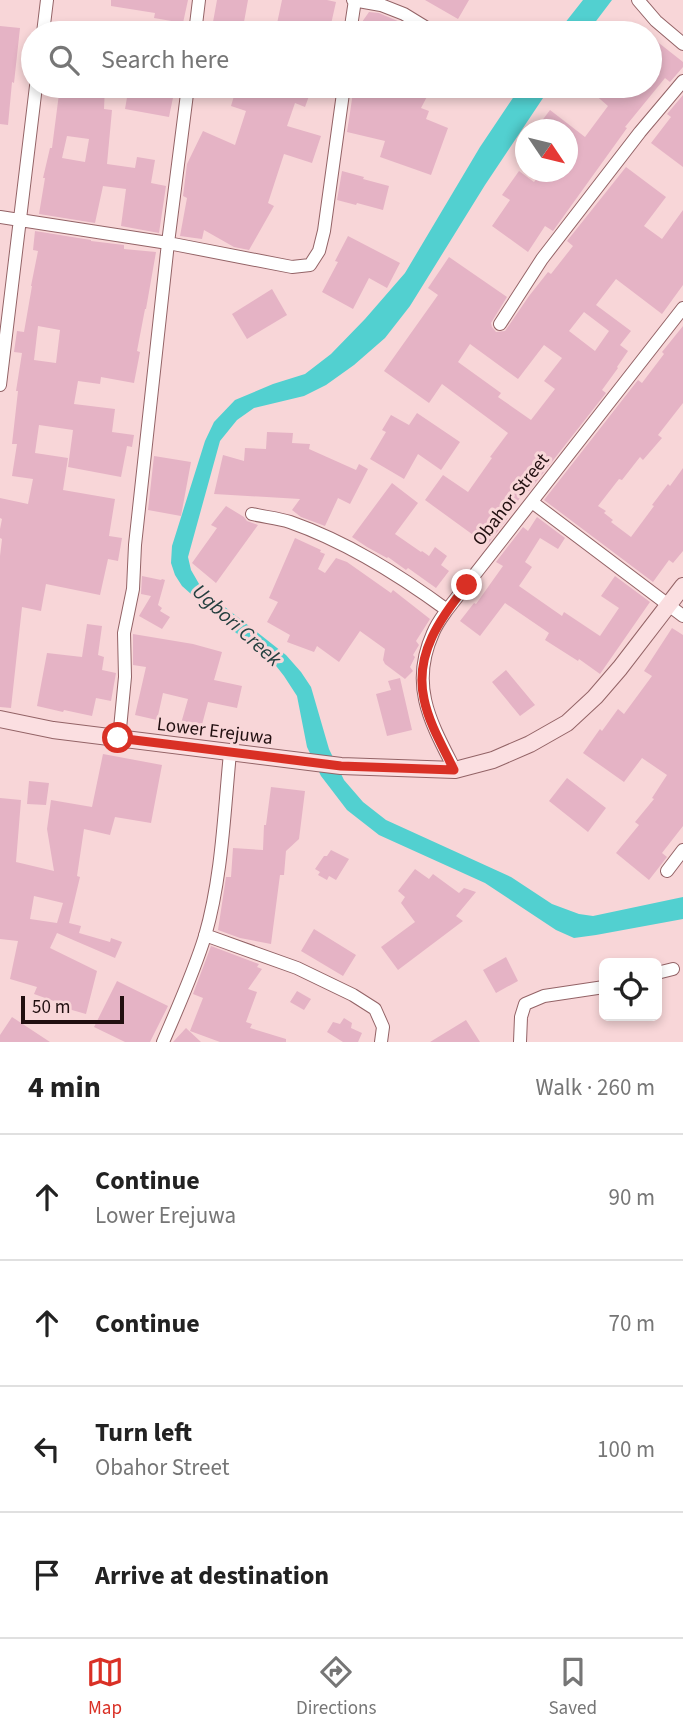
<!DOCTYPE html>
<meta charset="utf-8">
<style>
:root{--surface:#fff;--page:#f6f6f6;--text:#222;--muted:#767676;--line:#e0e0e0;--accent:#d93025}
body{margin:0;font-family:"Source Sans 3",sans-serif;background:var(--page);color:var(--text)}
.controls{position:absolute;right:21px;bottom:21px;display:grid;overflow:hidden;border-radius:10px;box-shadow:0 4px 10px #0003}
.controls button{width:63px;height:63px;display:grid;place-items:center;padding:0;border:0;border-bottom:2px solid var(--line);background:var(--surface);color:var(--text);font:35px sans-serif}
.compass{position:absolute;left:515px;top:119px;width:63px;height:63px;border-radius:50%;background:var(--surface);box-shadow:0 4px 10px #0003;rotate:125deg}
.scale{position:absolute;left:21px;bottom:18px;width:103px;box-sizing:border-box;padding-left:7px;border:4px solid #210f10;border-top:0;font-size:19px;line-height:24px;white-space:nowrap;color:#210f10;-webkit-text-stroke:5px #f8d6d8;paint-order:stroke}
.stop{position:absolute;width:21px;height:21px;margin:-16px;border:5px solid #d93025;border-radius:50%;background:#fff}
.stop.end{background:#d93025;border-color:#fff;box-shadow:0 2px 7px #0008}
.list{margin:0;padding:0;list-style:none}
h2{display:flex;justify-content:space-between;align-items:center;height:91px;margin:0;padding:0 28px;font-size:30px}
h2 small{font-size:23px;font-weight:400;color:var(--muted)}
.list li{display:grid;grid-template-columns:46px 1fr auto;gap:21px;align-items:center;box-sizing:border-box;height:126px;padding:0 28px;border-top:2px solid var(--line)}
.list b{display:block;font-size:26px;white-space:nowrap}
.list p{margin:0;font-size:23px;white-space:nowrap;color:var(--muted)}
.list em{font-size:23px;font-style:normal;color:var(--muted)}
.icon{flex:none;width:38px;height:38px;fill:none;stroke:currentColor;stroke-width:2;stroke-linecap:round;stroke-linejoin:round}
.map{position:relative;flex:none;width:683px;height:1042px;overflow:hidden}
.search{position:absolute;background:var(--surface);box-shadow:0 4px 10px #0003;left:21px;right:21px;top:21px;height:77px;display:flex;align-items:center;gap:18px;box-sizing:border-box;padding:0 24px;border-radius:38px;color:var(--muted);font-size:26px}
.sheet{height:595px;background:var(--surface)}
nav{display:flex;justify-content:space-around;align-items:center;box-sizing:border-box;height:98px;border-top:2px solid var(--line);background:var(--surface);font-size:19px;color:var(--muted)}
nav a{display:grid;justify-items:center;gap:4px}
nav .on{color:var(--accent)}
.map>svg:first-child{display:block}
.water{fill:#52d0d0}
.building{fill:#e5b3c5;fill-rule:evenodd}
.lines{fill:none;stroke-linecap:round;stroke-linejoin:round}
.street-casing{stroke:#936366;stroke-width:14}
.secondary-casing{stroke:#936366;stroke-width:18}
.street{stroke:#fff;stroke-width:12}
.secondary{stroke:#fbdfe1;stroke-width:16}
.route{stroke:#d93025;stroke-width:9}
.labels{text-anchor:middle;stroke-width:6;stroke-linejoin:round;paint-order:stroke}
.street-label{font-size:19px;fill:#210f10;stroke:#f8d6d8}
.water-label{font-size:21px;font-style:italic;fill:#243f3f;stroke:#f8d6d8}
</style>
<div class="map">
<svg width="683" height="1042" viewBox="0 0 683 1042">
<rect width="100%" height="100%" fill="#f8d6d8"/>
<path class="water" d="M583,0h29l-25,33h-30z
M521,86h30l-66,99 -75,121 -25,32 -31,27 -28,20 -22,11 -50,12 -17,12 -17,21 -32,116 3,13 11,19 84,66 15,17 10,15 18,62 15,31 19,22 23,18 125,57 41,27 27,10 14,2 90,-19v22l-87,16 -22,3 -18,-8 -71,-47 -106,-48 -32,-25 -26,-34 -14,-29 -10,-51 -13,-20 -11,-14 -47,-37 -44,-39 -7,-11 -4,-12 1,-17 33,-105 9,-19 21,-22 38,-16 32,-10 26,-20 34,-35 40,-46 75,-126z"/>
<path class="building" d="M111,0h77l-5,23 -29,-5 1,-5 -44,-7z
M217,0h31l-6,33h-31z
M282,0h45l9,2 -7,31h-54z
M425,0h44l-11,19z
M369,12l10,1 21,9 19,11h-59l5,-9 -3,-2z
M0,26l20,2 -6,55 -2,-1 -4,43 -8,-1z
M650,36l33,26v5l-13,15 -5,-4 -40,49 2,1 -74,103 -8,-5 -17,26 -36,-26 18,-26 -8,-5 17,-24 15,11 8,-10h26v-42h-33l15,-20 35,27 23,-31 -23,-20h65z
M60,86h45l-1,23 8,1 -5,54 28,4 2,-11 18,3 -4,23 15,3 -7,47 -38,-7 5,-37 -23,-3 -8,37 -56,-9 6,-36h-2l7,-30h2zM67,136l22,3 -4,23 -23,-4z
M129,86h32l14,2 -6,29 -44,-8z
M237,86h73l-2,9 1,1 -4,11 -10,-4 -8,23 34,10 -9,27 -28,-9 -16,49 6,3 -25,44 -15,-3 -30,-17 -2,9 -22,-3 7,-38 -4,-2 4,-32 16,-33 32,14 11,-34 -15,-5z
M354,86h65l11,5 -9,17 8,3 -3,8 22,9 -17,47 -51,-18 5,-16 -38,-9z
M683,95v72l-32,-24 20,-26 -4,-3z
M626,167l40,30 -22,29 18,13 21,-29v75l-21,29 -46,-35 -20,26 35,26 -11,14 8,6 -11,16 1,1 -16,22 4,3 -77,98 -3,-2 -19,28 1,1 -21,27 -62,-45 18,-25 25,17 24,-34 -2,-1 18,-24 -66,-49 -13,19 -45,-32 54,-76 -10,-7 21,-31 58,40 -16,26 1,4 4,5 9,-1 24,-35 19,-24 3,2 22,-28 -6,-5zM584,312l25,19 -14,20 -26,-20zM470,344l48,35 26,-34 18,13 -18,23 11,8 -24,31 -33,-23 3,-4 -43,-31z
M342,171l22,6 -1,2 26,7 -6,24 -26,-7 -1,2 -19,-5z
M35,231l56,9v1l33,4v4l32,3 -10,57h-1l-8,42 3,1 -6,31 -33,-6 -1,7 -22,-3 -4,23 41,5 -3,23 22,3 -2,12 -5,-1 -6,31 -53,-10 5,-37 -34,-5 -4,28 33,5 -5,32 52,9 -6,37 13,2 -4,23 -10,-2 -8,36 -54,-11 -5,27 -19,-4 -11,101 -11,-1v-151l2,-17 -2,-1v-9l2,-10 -2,-1v-20l28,6 5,-25 -21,-3 5,-32h-5l6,-53h-2l6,-38 -8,-1 3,-21 7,1 8,-46h-1l7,-35 -5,-1zM38,326l22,4 -4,33 -22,-3z
M348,236l52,27 -13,25 -18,-10 -16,31 -31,-17 16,-30 -3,-1z
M272,289l15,26 -40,24 -15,-25z
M683,326v77l-25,32 4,3 -19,22 -3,-3 -18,23 -3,-1 -21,27 8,5 -2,2 9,7 -2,2 20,15 23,-31 -2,-1 16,-21 2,2 13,-18v83l-10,12 -4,-3 -16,22 -109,-82 94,-120 4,3 22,-29 -2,-2z
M417,413l43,29 -19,28 -23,-16 -14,25 -34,-20 16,-27 -4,-2 9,-15 18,10z
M267,432l26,1 -1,10 18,1 -1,5 47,21 3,-6 9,5 -18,35 -12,-6 -13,28 -24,-9 -9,-7 8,-11 -86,-5 9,-39 21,6 1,-13 21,1z
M154,456l37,6 -10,54 -33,-6z
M392,483l26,20 -23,31 26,18 1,-1 7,5 6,-9 12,9 -6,9 8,6 -13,17 -28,-20 -2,2 -18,-13 -1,1 -20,-11 -15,-10z
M226,506l18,11 3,4 11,4 -42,58 -24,-20 25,-35 -6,-3z
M537,517l28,21 -7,11 -18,-11 -15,24 7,5 -13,19 43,30 2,-4 36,24 19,-28 -18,-12 14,-20 35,26 -50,72 -21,-15 -1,2 -33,-21 4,-7 -44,-30 -25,33 -20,-15 14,-18 2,1 27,-38 -7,-4 27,-35 5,4z
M295,538l26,12 -1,2 5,2 -7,15 7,4 11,-15 11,4 44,31 2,-3 37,29 -14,22 3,4 -6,10 2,2 -5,10 3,4 -8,8 -20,-15 -2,-4 2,-11 -25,-18 -21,31 -22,-16 -3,6 -27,-10 3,-7 -23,-13 11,-20 -9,-4z
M142,576l19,4 1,-1 3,1 -7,25 4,3 -2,3 10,6 -8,12 -23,-13 12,-20 -10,-2z
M87,624l15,2 -4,29 6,2 -2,13 14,3 -5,28 -15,-3 -4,18 -28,-6 -1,2 -26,-6 10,-53 35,4z
M672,628l11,7v191l-21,27 5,4 -18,23 -33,-27 23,-28 -4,-3 19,-23 -2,-1 15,-23 -25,-17 -18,24 -41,-29 17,-24 2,2 16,-22 6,5 28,-38 -8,-5z
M133,634l60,10 29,8 -8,28 28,6 -5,22 -29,-6 -8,30 -20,-5 8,-28 -25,-6 -6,27 -22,-5 11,-48 -13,-2z
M506,670l29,35 -15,11 -28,-34z
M400,678l12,52 -25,6 -11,-42 15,-4 -3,-9z
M103,754l59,11 -11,58 -36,-6 -5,18 -26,-6 -7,47 3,1 -11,46 12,3 -2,7 31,9 1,-4 11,4 -7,16 -58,-25 -7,15 47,23 -11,43 -21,-6v-3l-31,-11 3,-7 -27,-8 8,-38 -18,-2v-141l21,2 -5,62 38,9 -7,-42 4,-29 41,7zM34,896l29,7 -6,20 -27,-4z
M567,778l39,30 -18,24 -39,-31z
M29,781l20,2 -3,22 -19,-1z
M271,787l34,4 -6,48 -13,12 -2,24h-4l-9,69 -31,-6 -22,-8 8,-53h5l2,-29 30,2 1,-25h2z
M331,850l18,9 -13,21 -7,-4 -2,4 -9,-5 2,-3 -5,-3 9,-13h3z
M415,869l14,10 4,-5 26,19 5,-5 12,4 -20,24 7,5 -65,49 -17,-23 34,-25 -14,-19 4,-6 -7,-6z
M314,929l42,26 -13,21 -42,-25z
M211,946l48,18 -2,3 5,2 -14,20 9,3 -11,30 6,2 -2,4 36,11v3h-66l-30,-11 13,-33 -10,-4z
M506,957l12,24 -22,12 -13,-23z
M117,981l51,25 -18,36h-25l-31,-15z
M297,991l14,8 -7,11 -14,-8z
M12,1017l38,25h-50v-7z
M344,1018l8,5 -1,5 11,5 -4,9h-15l-16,-10 6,-10 7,2z
M466,1020l14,22h-50z
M186,1028l15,14h-28z"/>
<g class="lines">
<g class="street-casing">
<path id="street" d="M353,0l28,5 23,9 31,19
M638,0l18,21 27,23
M43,33l4,-33
M195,33l4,-33
M350,33l5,-33
M0,217l168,26 124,24 18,-2 9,-14 5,-20 20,-145
M500,324l42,-65 98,-127 43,-51
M0,385l36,-299
M532,502l151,114
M252,514c12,3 26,4 38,8 57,20 108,52 157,88
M119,739l6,-62 -1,-44 9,-44 2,-44 33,-302 20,-157
M455,770c-24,-47 -46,-84 -22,-137 3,-8 9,-16 14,-23l236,-302
M667,871l16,-21
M205,935l92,33 56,27 22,14 8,18 -2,15
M657,973l16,-4
M163,1042c15,-35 31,-70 42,-106 17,-59 19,-122 25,-183
M520,1042l1,-25 4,-13 19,-8 60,-9"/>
</g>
<g class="secondary-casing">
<path id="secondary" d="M0,719l53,11 288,36 114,4 38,-10 37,-16 37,-21 28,-26 25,-29 63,-82"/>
</g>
<use href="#street" class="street"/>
<use href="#secondary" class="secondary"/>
</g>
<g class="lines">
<path class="route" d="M118,738l223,28 113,4c-11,-23 -25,-46 -30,-71 -10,-45 17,-82 43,-114"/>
</g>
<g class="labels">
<g class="street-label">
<text transform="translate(510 499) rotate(-52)" y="7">Obahor Street</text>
<text transform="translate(215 730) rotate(7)" y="7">Lower Erejuwa</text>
</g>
<g class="water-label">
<text transform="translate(237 625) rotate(42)" y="7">Ugbori Creek</text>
</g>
</g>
</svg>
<div class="controls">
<button><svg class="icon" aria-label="locate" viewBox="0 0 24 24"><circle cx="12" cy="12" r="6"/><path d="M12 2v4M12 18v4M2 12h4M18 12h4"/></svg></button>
</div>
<svg class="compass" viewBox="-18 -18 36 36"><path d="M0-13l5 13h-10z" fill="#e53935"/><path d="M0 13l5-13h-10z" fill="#767676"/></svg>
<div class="scale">50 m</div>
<div class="stop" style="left:118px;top:738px"></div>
<div class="stop end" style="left:467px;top:585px"></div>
<div class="search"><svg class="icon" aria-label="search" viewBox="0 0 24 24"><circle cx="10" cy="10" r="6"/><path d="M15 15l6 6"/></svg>Search here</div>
</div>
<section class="sheet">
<h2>4 min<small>Walk · 260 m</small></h2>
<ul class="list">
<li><svg class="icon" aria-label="ahead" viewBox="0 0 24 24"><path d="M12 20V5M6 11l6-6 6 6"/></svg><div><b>Continue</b><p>Lower Erejuwa</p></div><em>90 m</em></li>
<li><svg class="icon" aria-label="ahead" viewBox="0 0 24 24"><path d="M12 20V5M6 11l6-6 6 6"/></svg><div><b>Continue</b></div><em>70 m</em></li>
<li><svg class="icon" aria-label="left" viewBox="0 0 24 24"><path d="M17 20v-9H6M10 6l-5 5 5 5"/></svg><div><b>Turn left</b><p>Obahor Street</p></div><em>100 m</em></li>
<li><svg class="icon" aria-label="arrive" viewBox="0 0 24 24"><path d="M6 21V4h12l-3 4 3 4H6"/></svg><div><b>Arrive at destination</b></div></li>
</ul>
</section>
<nav>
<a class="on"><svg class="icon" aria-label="map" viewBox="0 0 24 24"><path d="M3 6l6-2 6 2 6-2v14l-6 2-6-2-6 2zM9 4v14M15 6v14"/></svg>Map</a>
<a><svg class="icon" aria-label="directions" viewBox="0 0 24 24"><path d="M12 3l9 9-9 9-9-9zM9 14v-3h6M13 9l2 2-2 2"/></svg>Directions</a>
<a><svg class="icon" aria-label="saved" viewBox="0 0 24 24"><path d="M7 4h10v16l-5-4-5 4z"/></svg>Saved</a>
</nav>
